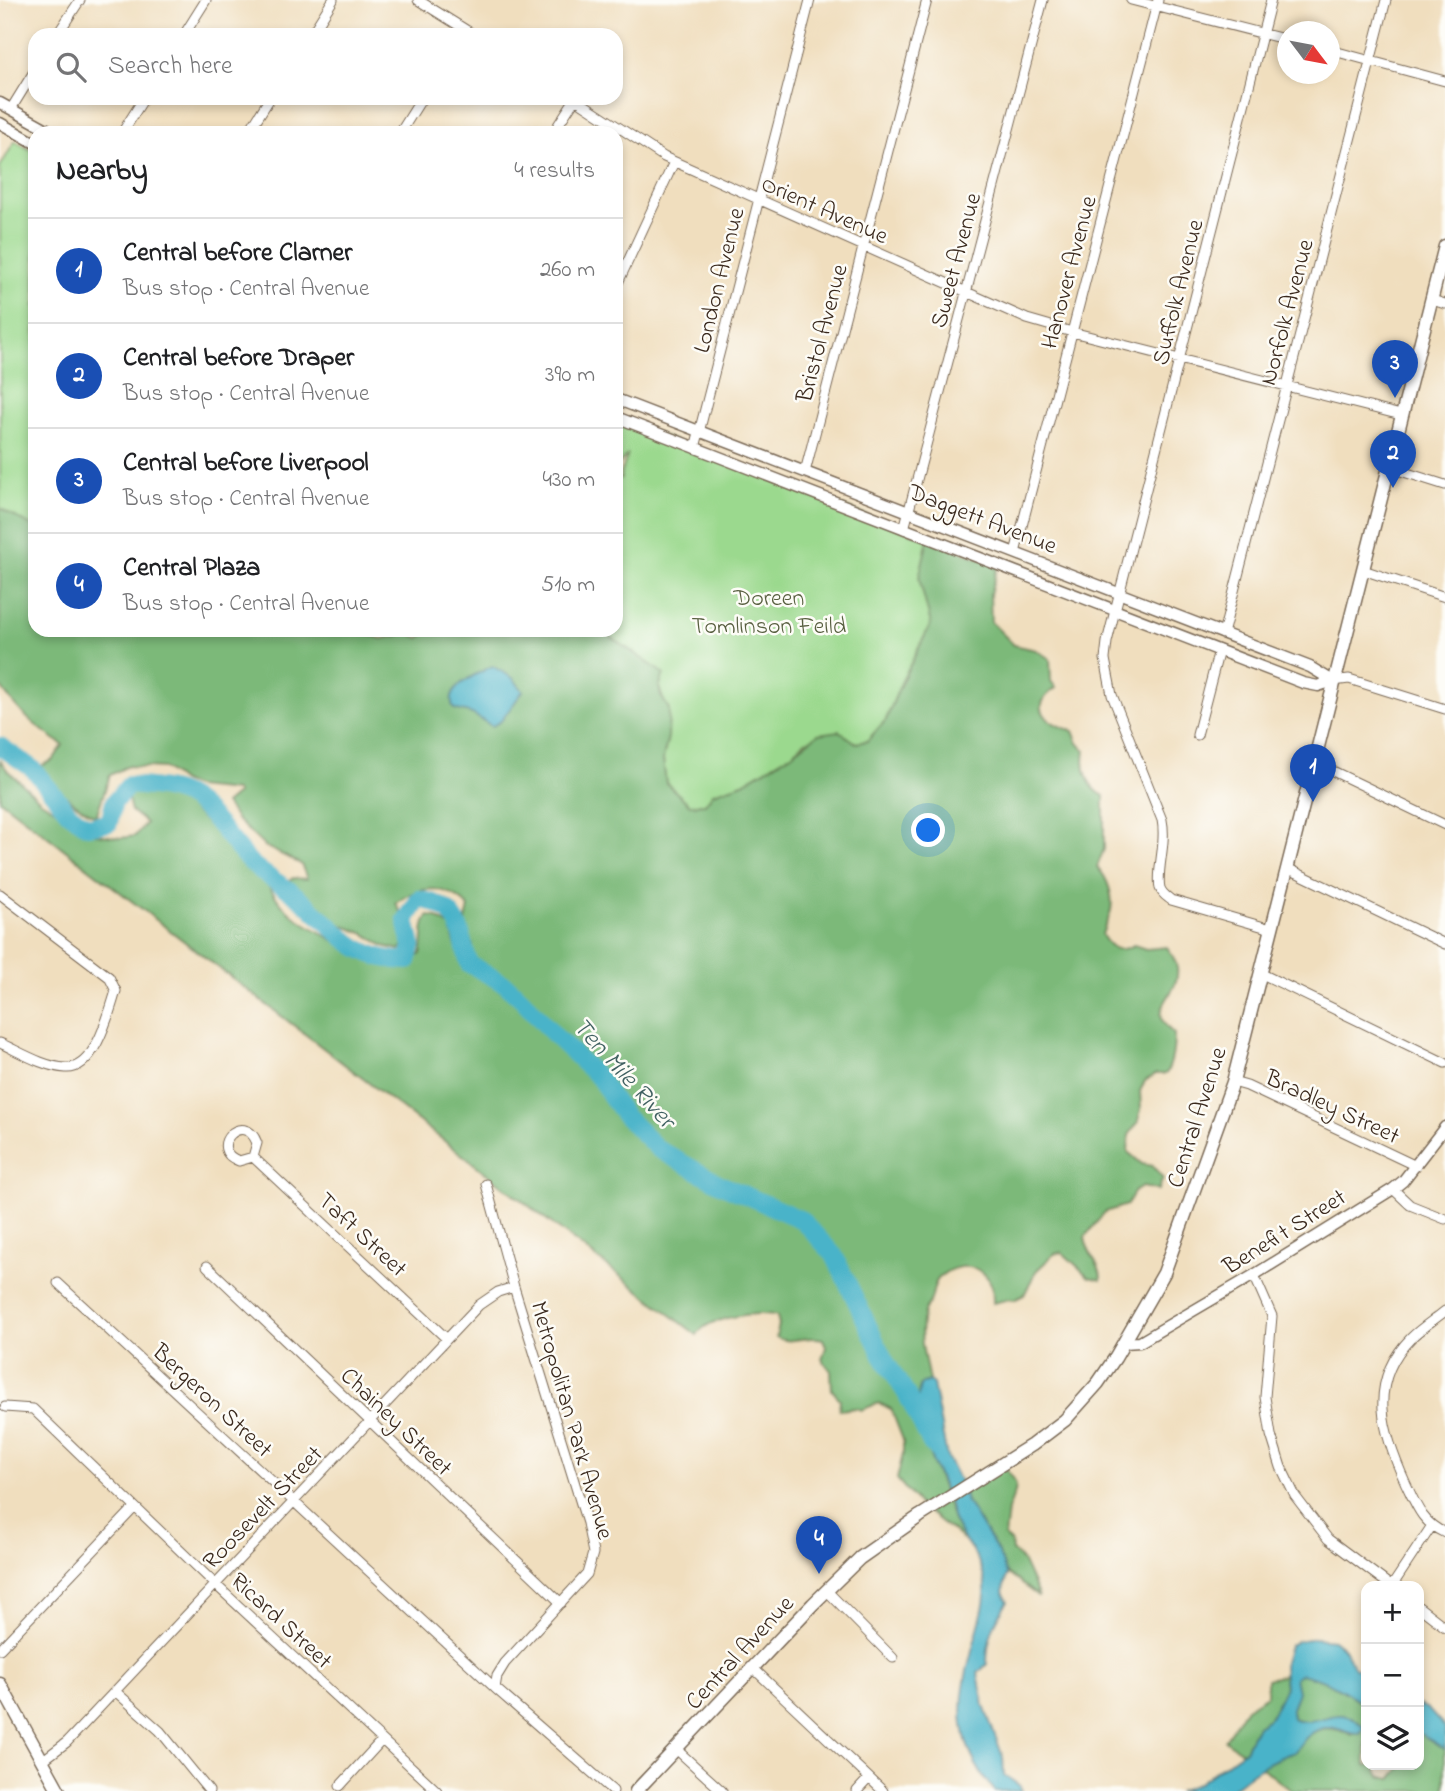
<!DOCTYPE html>
<meta charset="utf-8">
<style>
:root{--surface:#fff;--page:#f6f6f6;--text:#202124;--muted:#757577;--line:#e0e0e0;--accent:#c8321e}
body{margin:0;font-family:"Indie Flower",sans-serif;background:var(--page);color:var(--text)}
.controls{position:absolute;right:21px;bottom:21px;display:grid;overflow:hidden;border-radius:14px;box-shadow:0 4px 10px #0003}
.controls button{width:63px;height:63px;display:grid;place-items:center;padding:0;border:0;border-bottom:2px solid var(--line);background:var(--surface);color:var(--text);font:35px sans-serif}
.compass{position:absolute;left:1277px;top:21px;width:63px;height:63px;border-radius:50%;background:var(--surface);box-shadow:0 4px 10px #0003;rotate:122deg}
.you{position:absolute;left:929px;top:831px;width:24px;height:24px;margin:-18px;border:5px solid #fff;border-radius:50%;background:#1a73e8;box-shadow:0 0 0 10px #1a73e833}
.badge{display:grid;place-items:center;width:46px;height:46px;border-radius:50%;background:var(--accent);color:#fff;font-size:23px;font-weight:700}
.pin{position:absolute;translate:-50% -58px;filter:drop-shadow(0 2px 4px #0008)}
.pin::after{content:'';position:absolute;top:37px;width:24px;height:21px;background:inherit;clip-path:polygon(0 0,100% 0,50% 100%)}
.list{margin:0;padding:0;list-style:none}
h2{display:flex;justify-content:space-between;align-items:center;height:91px;margin:0;padding:0 28px;font-size:30px}
h2 small{font-size:23px;font-weight:400;color:var(--muted)}
.list li{display:grid;grid-template-columns:46px 1fr auto;gap:21px;align-items:center;box-sizing:border-box;height:105px;padding:0 28px;border-top:2px solid var(--line)}
.list b{display:block;font-size:26px;white-space:nowrap}
.list p{margin:0;font-size:23px;white-space:nowrap;color:var(--muted)}
.list em{font-size:23px;font-style:normal;color:var(--muted)}
.icon{flex:none;width:38px;height:38px;fill:none;stroke:currentColor;stroke-width:2;stroke-linecap:round;stroke-linejoin:round}
.map{position:relative;flex:none;width:1445px;height:1791px;overflow:hidden}
.search{position:absolute;background:var(--surface);box-shadow:0 4px 10px #0003;left:28px;top:28px;width:595px;height:77px;display:flex;align-items:center;gap:18px;box-sizing:border-box;padding:0 24px;border-radius:21px;color:var(--muted);font-size:26px}
.panel{position:absolute;background:var(--surface);box-shadow:0 4px 10px #0003;left:28px;top:126px;width:595px;height:511px;border-radius:21px}
.map>svg:first-child{display:block}
.green{fill:#9bd98e;stroke:#6b8256;stroke-width:2}
.forest{fill:#7cb979;stroke:#5c724c;stroke-width:2}
.water{fill:#4ab3c9;stroke:#426e74;stroke-width:2}
.lines{fill:none;stroke-linecap:round;stroke-linejoin:round}
.river{stroke:#4ab3c9;stroke-width:18}
.minor-casing{stroke:#7a6956;stroke-width:11}
.tertiary-casing{stroke:#7a6956;stroke-width:13}
.secondary-casing{stroke:#7a6956;stroke-width:15}
.minor{stroke:#fff;stroke-width:9}
.tertiary{stroke:#fff;stroke-width:10}
.secondary{stroke:#fff;stroke-width:12}
.labels{text-anchor:middle;stroke-width:5;stroke-linejoin:round;paint-order:stroke}
.street-label{font-size:24px;fill:#3b2a1e;stroke:#fdfcf7}
.park-label{font-size:24px;fill:#585f40;stroke:#fdfcf7}
.water-label{font-size:26px;font-style:italic;fill:#416162;stroke:#fdfcf7}
</style>
<div class="map">
<svg width="1445" height="1791" viewBox="0 0 1445 1791">
<rect width="100%" height="100%" fill="#fdfcf7"/>
<filter id="ink" filterUnits="userSpaceOnUse"><feTurbulence type="fractalNoise" baseFrequency=".0143" numOctaves="2"/><feDisplacementMap in="SourceGraphic" scale="14" xChannelSelector="R" yChannelSelector="G"/><feConvolveMatrix kernelMatrix="1 2 1 2 8 2 1 2 1" color-interpolation-filters="sRGB"/></filter>
<filter id="wash" filterUnits="userSpaceOnUse"><feTurbulence type="fractalNoise" baseFrequency=".00686" numOctaves="4" result="noise"/><feDisplacementMap in="SourceGraphic" scale="28" xChannelSelector="R" yChannelSelector="G"/><feGaussianBlur stdDeviation="1.57" result="paint"/><feColorMatrix in="noise" values="0 0 0 0 0 0 0 0 0 0 0 0 0 0 0 0 0 1.4 0 .05"/><feComposite in="paint" operator="in"/></filter>
<g filter="url(#wash)">
<rect width="100%" height="100%" fill="#f0debe"/>
<path class="green" d="M15,141l20,11v387l-35,-21v-351z
M616,423l24,9 2,-4 286,111 3,85 -30,59 -15,37 -19,21 -11,2 -10,-7 -41,5 -12,12 -50,30 -30,10 -8,11 -15,1 -24,-22 -3,-24 1,-57 -5,-15 3,-7 -1,-8 -60,-42h15v-149l5,-3v-5l7,-19 -12,13z"/>
<path class="forest" d="M0,508l35,20v102h228l19,3 13,-3h59l28,9 17,-4 6,-5 14,8 11,-8h171l63,44 -5,13 2,9 8,13 -1,28 -5,22 3,24 24,22 15,-1 8,-11 30,-10 50,-30 25,-19 21,-3 17,12 11,-2 19,-21 15,-37 30,-59 -12,-46 9,-39 70,26 -8,29 1,28 23,23 22,5 14,9 1,22 5,7c-30,20 -7,36 17,43l5,12 7,8c-3,18 2,36 19,45v53l-7,18c11,11 18,31 13,47 -2,7 -6,13 -8,21 9,15 16,18 32,10l12,4 21,-2c4,6 9,13 10,21 4,29 -35,40 -3,66 0,14 -1,28 -8,40h-10l-11,7 -5,10 1,18 -4,15 -8,11 -1,17 14,12 11,2 10,13 -5,11 -16,-3 -8,5 -7,13 -22,7 -20,25c2,20 16,24 16,43l-12,-3 -27,-25 -8,2 -18,17 -12,24 -10,5 -4,-1 -17,4c0,-5 0,-11 -1,-16 -7,-24 -37,-26 -53,-9 -7,7 -5,16 -9,24 -4,7 -3,2 -6,10 -7,23 1,46 5,69l-8,3 -4,18 8,37 29,83 14,21 -49,-38 -22,-26 6,-25v-14l-12,-31 -12,-6 -18,7 -5,-2 -17,2 1,-11 -8,-9 -1,-19 -9,-12 4,-12 -3,-8c-16,-5 -32,7 -47,-2l3,-12 -2,-9c-17,-6 -72,2 -80,19l-697,-535v-40l8,11 33,30 55,33 25,4 14,-2 11,-13 -15,-12 -5,-20 15,-6 20,4 20,10 61,58 25,27 14,20 17,15 42,25 17,1 36,20 13,-1 15,-10c4,-16 -1,-24 7,-38l8,1 15,10c3,13 3,25 17,29l5,-11 -8,-20 4,-18c-24,-23 -47,-23 -73,-4l16,32 -12,15 -16,-4 -19,-12 -31,-12 -42,-28 -2,-14 3,-2 14,1 -6,-15 -37,-18 -28,-27 -11,-15 12,-10 -1,-3 -41,-4 -13,-5 -18,-14 -36,-2 -18,9 -14,41c-24,-12 -42,-28 -59,-48l16,-8 10,-15c-28,-19 -43,-31 -63,-59z
M1002,1463l14,21 -1,8 -7,18 -3,27 6,5 1,9 10,9 17,37 -33,-25 -8,-20 -33,-53 -2,-12z
M1300,1673c25,6 45,18 66,32v60h8l6,11 11,3 12,-14h16v-32l26,16v42h-153l-31,-24 14,-9 20,-6c15,-25 31,-29 57,-17l13,-7c-32,-28 -43,3 -73,-10 -2,-14 6,-22 3,-40z
M1284,1674l1,13 -15,31 -13,8 -12,24 -3,2 -17,-12 21,-32 21,-13v-16l14,-3z"/>
<path class="water" d="M492,666l21,12 10,13 -22,30 -9,5 -20,-12 -18,-5c-12,-23 23,-34 38,-43z
M929,1381l4,3 14,73 16,30 2,12 33,53 9,22 -4,18 5,10c-14,18 -21,40 -21,62l-9,9 6,33 19,51 1,18 16,11 2,5h-27c-45,-50 -36,-96 -19,-155 5,-20 12,-37 8,-58 -4,-23 -21,-36 -30,-56 -3,-6 -3,-14 -5,-21 -12,-28 -41,-88 -28,-117z
M1315,1638l18,2 11,9 10,18 12,5v33c-21,-14 -40,-26 -66,-31l-5,4 3,14 -7,19 1,7c22,10 40,-9 59,-1 5,2 10,8 14,11l-5,6c-10,1 -13,-3 -22,-5 -19,-6 -34,8 -43,23 -26,8 -45,21 -65,39h-52l19,-7 48,-34 12,-24 13,-8 15,-31 -2,-21 6,-20 8,-5z
M1419,1705l9,4 17,19v21l-26,-16z"/>
<g class="lines">
<path class="river" d="M0,746l33,23 36,44 18,13 22,-3 5,-21 15,-17c18,2 40,2 57,11 24,12 44,46 63,65 14,14 33,23 48,35 39,31 55,64 111,65l4,-15 -6,-26 13,-21c42,8 40,29 50,65l36,20 18,16 33,37 43,41 24,36 35,35 62,35 82,36 32,35 50,104 23,36 25,51"/>
</g>
</g>
<g filter="url(#ink)">
<g class="lines">
<g class="minor-casing">
<path id="minor" d="M418,0l56,35
M1131,0l157,40
M57,35l23,-35
M184,35l22,-35
M311,35l22,-35
M1330,50l115,31
M574,98l90,59 363,162 45,13 329,83
M11,109l24,-39
M122,133l22,-35
M248,133l22,-35
M400,133l22,-35
M553,133l22,-34
M616,287l58,-125
M1432,300l13,4
M695,448l115,-448
M1388,467l57,18
M805,472l122,-472
M904,529l139,-529
M1015,553l143,-553
M1363,570l82,27
M1223,634l163,-634
M1333,681l16,-2 96,30
M1197,735l22,-85
M1314,762l131,63
M1287,868l158,76
M0,894l109,83 7,14c-7,22 -21,79 -50,77 -22,-1 -46,-16 -66,-25
M1271,929l-100,-29c-5,-4 -9,-6 -11,-12 -4,-17 7,-45 2,-68l-50,-125 -7,-36 2,-17 164,-642
M1260,973l185,90
M1233,1082l14,4 169,80
M253,1157l-14,4c-34,-12 5,-52 18,-18l-4,14 194,182
M486,1184l28,103 73,236 6,30 -6,21 -82,89 -8,13 -2,12 118,103
M1393,1189l17,16 35,14
M207,1266l354,337
M1254,1275l18,41 -7,81 6,38 10,32 14,29 33,43 63,47
M58,1283l437,405
M1445,1311c-11,9 -24,17 -34,27 -45,45 -28,96 -5,146 10,21 16,39 39,49
M5,1407l28,2 182,175 222,207
M1392,1586l39,-59
M826,1590l67,68
M1419,1607l26,20
M0,1649l135,-142
M753,1668l130,123
M115,1691l45,40 49,60
M676,1749l46,42
M42,1761l25,-19 412,-437 19,-13 16,-5
M340,1786l42,-46
M857,1791l12,-13"/>
</g>
<g class="tertiary-casing">
<path id="tertiary" d="M0,103l54,30
M0,123l35,20
M616,399l694,268 23,14
M616,417l687,266 15,3 15,-5
M1124,1343l16,-1 114,-67 139,-86 10,-8 42,-54"/>
</g>
<g class="secondary-casing">
<path id="secondary" d="M0,1684l59,107
M636,1791l177,-187 47,-46 60,-42 112,-71 33,-25 33,-37 17,-25 49,-85 69,-191 212,-836"/>
</g>
<use href="#minor" class="minor"/>
<use href="#tertiary" class="tertiary"/>
<use href="#secondary" class="secondary"/>
</g>
</g>
<g class="labels">
<g class="street-label">
<text transform="translate(825 209) rotate(24)" y="8">Orient Avenue</text>
<text transform="translate(955 260) rotate(-75)" y="8">Sweet Avenue</text>
<text transform="translate(1068 272) rotate(-75)" y="8">Hanover Avenue</text>
<text transform="translate(718 280) rotate(-76)" y="8">London Avenue</text>
<text transform="translate(1177 292) rotate(-76)" y="8">Suffolk Avenue</text>
<text transform="translate(1286 312) rotate(-75)" y="8">Norfolk Avenue</text>
<text transform="translate(821 333) rotate(-75)" y="8">Bristol Avenue</text>
<text transform="translate(983 518) rotate(21)" y="8">Daggett Avenue</text>
<text transform="translate(1333 1106) rotate(25)" y="8">Bradley Street</text>
<text transform="translate(1196 1117) rotate(-72)" y="8">Central Avenue</text>
<text transform="translate(1284 1231) rotate(-32)" y="8">Benefit Street</text>
<text transform="translate(363 1234) rotate(43)" y="8">Taft Street</text>
<text transform="translate(213 1400) rotate(43)" y="8">Bergeron Street</text>
<text transform="translate(573 1420) rotate(74)" y="8">Metropolitan Park Avenue</text>
<text transform="translate(397 1421) rotate(44)" y="8">Chainey Street</text>
<text transform="translate(262 1507) rotate(-46)" y="8">Roosevelt Street</text>
<text transform="translate(282 1620) rotate(43)" y="8">Ricard Street</text>
<text transform="translate(739 1652) rotate(-47)" y="8">Central Avenue</text>
</g>
<g class="park-label">
<text x="769" y="605">Doreen<tspan x="769" dy="28">Tomlinson Feild</tspan></text>
</g>
<g class="water-label">
<text transform="translate(625 1072) rotate(48)" y="9">Ten Mile River</text>
</g>
</g>
</svg>
<div class="controls">
<button>+</button>
<button>−</button>
<button><svg class="icon" aria-label="layers" viewBox="0 0 24 24"><path d="M12 4l9 5-9 5-9-5zM3 14l9 5 9-5"/></svg></button>
</div>
<svg class="compass" viewBox="-18 -18 36 36"><path d="M0-13l5 13h-10z" fill="#e53935"/><path d="M0 13l5-13h-10z" fill="#757577"/></svg>
<div class="you"></div>
<div class="pin badge" style="left:1313px;top:802px;background:#1a4fb4">1</div>
<div class="pin badge" style="left:1393px;top:488px;background:#1a4fb4">2</div>
<div class="pin badge" style="left:1395px;top:398px;background:#1a4fb4">3</div>
<div class="pin badge" style="left:819px;top:1574px;background:#1a4fb4">4</div>
<div class="search"><svg class="icon" aria-label="search" viewBox="0 0 24 24"><circle cx="10" cy="10" r="6"/><path d="M15 15l6 6"/></svg>Search here</div>
<section class="panel">
<h2>Nearby<small>4 results</small></h2>
<ul class="list">
<li><span class="badge" style="background:#1a4fb4">1</span><div><b>Central before Clarner</b><p>Bus stop · Central Avenue</p></div><em>260 m</em></li>
<li><span class="badge" style="background:#1a4fb4">2</span><div><b>Central before Draper</b><p>Bus stop · Central Avenue</p></div><em>390 m</em></li>
<li><span class="badge" style="background:#1a4fb4">3</span><div><b>Central before Liverpool</b><p>Bus stop · Central Avenue</p></div><em>430 m</em></li>
<li><span class="badge" style="background:#1a4fb4">4</span><div><b>Central Plaza</b><p>Bus stop · Central Avenue</p></div><em>510 m</em></li>
</ul>
</section>
</div>
